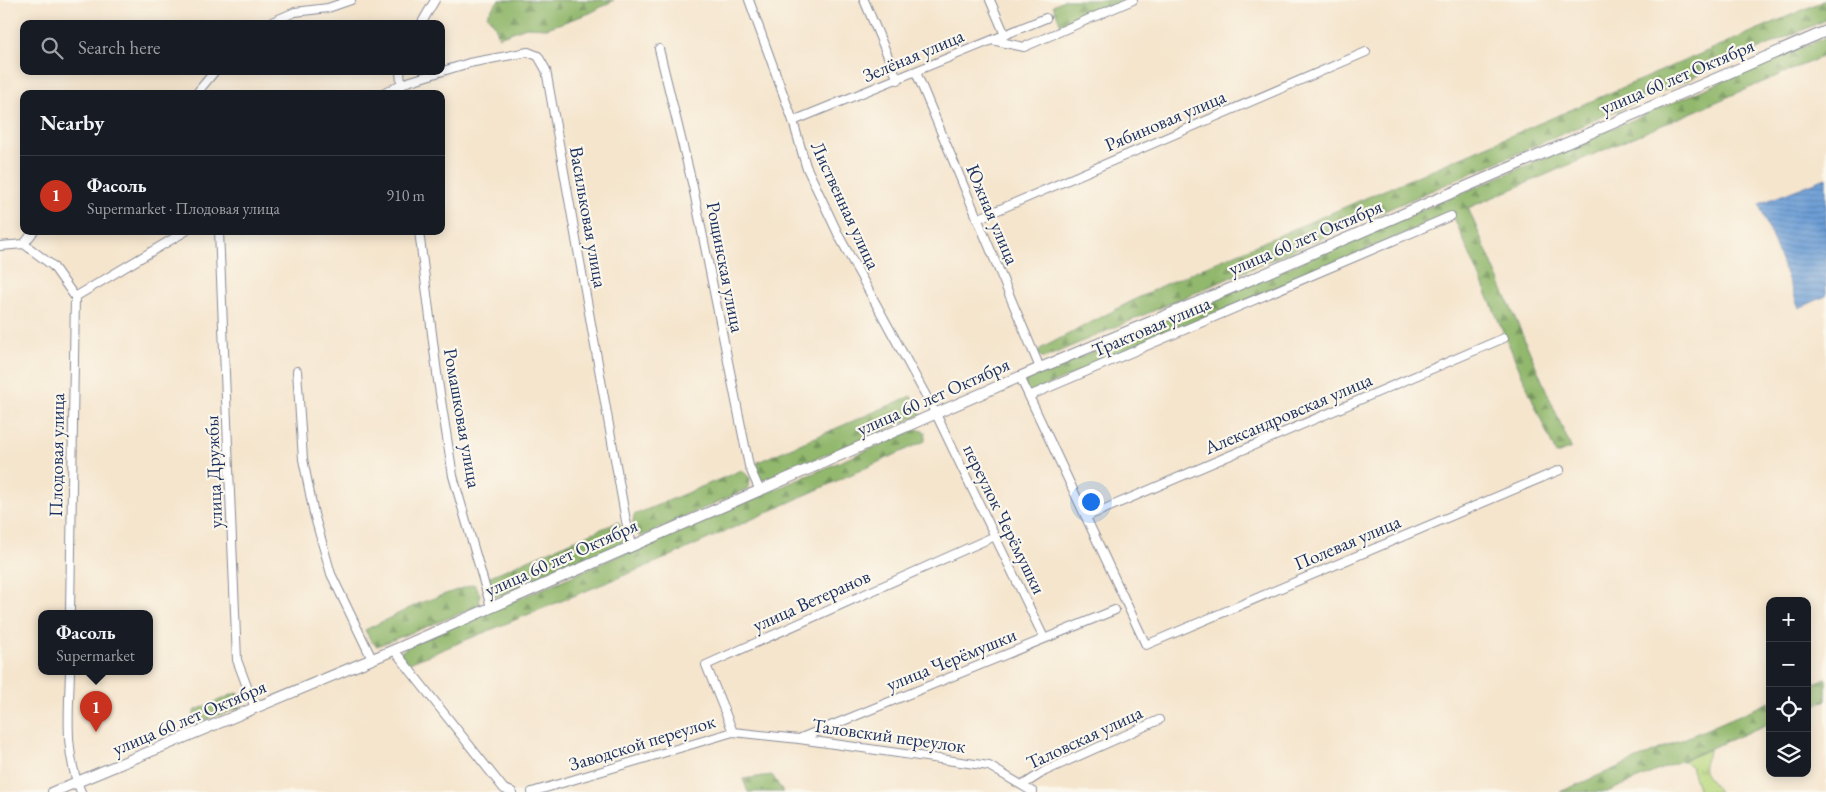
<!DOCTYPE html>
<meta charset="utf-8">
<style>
:root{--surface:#171b24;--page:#242831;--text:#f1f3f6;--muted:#9ea1a6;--line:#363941;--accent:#c8321e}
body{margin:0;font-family:"EB Garamond",serif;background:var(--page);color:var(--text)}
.controls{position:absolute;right:15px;bottom:15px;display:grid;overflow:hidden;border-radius:10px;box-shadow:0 2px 12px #0003}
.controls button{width:45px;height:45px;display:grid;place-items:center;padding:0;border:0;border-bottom:1px solid var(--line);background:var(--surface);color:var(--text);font:25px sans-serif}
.you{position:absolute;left:1090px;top:501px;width:18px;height:18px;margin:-12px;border:4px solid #fff;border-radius:50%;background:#1a73e8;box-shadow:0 0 0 8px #1a73e833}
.badge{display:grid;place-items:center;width:32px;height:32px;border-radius:50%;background:var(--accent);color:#fff;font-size:16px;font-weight:700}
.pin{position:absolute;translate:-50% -41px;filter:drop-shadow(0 1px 2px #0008)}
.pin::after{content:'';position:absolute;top:26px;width:18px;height:15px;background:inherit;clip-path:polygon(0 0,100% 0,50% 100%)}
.popup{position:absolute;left:38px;top:610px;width:115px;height:65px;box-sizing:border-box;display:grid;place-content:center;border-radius:10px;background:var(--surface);filter:drop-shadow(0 1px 4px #0005);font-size:16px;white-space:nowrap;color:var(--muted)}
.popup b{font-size:19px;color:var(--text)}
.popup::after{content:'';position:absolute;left:50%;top:100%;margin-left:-10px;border:10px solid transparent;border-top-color:var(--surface)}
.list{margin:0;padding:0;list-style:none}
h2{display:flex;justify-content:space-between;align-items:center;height:65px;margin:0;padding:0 20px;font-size:21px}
h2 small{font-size:16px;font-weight:400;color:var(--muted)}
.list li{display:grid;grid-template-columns:32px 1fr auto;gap:15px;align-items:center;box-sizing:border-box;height:80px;padding:0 20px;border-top:1px solid var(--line)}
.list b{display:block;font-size:19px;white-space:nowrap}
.list p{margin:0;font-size:16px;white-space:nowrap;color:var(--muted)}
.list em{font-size:16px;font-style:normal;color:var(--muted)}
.icon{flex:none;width:28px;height:28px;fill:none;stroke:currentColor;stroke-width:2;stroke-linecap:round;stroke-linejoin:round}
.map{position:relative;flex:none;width:1826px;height:792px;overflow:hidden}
.search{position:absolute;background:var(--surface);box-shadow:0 2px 12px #0003;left:20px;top:20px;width:425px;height:55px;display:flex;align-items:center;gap:12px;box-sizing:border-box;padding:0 18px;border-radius:10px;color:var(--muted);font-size:19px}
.panel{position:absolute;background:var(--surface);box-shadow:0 2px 12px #0003;left:20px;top:90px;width:425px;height:145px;border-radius:10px}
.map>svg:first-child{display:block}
.grass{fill:url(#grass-tufts);stroke:#6a836e}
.forest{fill:url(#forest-firs);stroke:#567466}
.water{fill:url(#water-rules);stroke:#42669a}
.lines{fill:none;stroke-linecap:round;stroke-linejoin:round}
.minor-casing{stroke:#888a96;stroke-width:10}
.tertiary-casing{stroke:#888a96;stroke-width:12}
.minor{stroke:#fff;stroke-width:8}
.tertiary{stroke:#fff;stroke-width:10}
.labels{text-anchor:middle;stroke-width:4.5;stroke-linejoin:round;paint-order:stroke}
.street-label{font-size:19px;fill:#1b2f5e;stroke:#fbf7ec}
</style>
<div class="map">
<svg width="1826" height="792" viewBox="0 0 1826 792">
<defs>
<pattern id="grass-tufts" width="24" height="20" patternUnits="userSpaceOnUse" patternTransform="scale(1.25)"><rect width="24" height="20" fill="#b8d77e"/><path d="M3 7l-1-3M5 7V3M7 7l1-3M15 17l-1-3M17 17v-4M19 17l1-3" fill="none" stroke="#9eb96f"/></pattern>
<pattern id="forest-firs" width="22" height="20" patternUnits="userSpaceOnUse" patternTransform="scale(1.25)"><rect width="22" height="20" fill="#92b86d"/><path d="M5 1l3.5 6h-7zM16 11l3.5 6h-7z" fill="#76965d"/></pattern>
<pattern id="water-rules" width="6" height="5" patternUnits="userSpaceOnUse" patternTransform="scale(1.25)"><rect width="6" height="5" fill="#6a9cd5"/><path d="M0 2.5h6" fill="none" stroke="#5680b0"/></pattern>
</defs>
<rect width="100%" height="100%" fill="#fbf7ec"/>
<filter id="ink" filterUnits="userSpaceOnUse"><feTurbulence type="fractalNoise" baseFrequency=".02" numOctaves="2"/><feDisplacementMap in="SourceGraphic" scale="10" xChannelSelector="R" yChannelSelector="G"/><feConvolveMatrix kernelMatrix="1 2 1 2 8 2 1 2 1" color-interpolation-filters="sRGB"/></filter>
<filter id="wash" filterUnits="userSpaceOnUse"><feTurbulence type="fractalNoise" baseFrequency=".0096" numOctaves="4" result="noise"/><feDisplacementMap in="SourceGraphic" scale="20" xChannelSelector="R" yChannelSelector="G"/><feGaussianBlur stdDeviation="1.12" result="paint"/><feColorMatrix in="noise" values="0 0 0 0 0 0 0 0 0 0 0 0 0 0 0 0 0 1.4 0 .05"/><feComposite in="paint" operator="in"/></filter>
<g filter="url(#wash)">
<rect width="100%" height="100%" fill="#f5e5cd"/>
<path class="grass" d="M1710,749c-13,28 -4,21 9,43h-20l-8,-26 -9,-5z"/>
<path class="forest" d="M499,0h115l-24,13 -43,15 -21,-1 -27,10 -4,-12 -8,-10z
M1064,0h62l-64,28 -9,-23z
M1826,0v20l-782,338 -7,-4 3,-5 119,-62z
M1826,37v18l-358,153 103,240 -15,6 -104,-241 -422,180 -7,-7 3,-6z
M911,396l10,12v7l-159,66 -6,-10 2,-9z
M917,429l8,3v9l-261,118 -257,105 -7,-11 10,-8z
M742,470l8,8 -1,10 -109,49 -8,-9 2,-13z
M618,522l6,10 -1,11 -127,54 -8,-8v-12z
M474,584l6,10 -1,12 -102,40 -6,-5 -6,-11 55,-27z
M1826,678v22l-19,8v-22z
M236,693l10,4 -7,11 -37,13 -8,-2v-8z
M1770,702v21l-163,69h-47z
M772,775l11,17h-35l-5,-13z"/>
<path class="water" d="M1826,178v118l-27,12 -40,-104z"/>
</g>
<g filter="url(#ink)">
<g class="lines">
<g class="minor-casing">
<path id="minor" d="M749,0l44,121 13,45 34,72 96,176 108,224
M864,0l34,80
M990,0l15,35
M267,24l28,-12 33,-4 23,-8
M421,24l14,-24
M992,40l32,7 109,-47
M659,49l34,138 56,279 11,25
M400,71l2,23
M916,72l124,296
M196,94l19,-23
M383,94l18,-10 68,-21 59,-11 10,4 8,14 80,451 6,24
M793,121l253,-103
M977,219l389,-167
M219,231l18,429 18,48
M419,231l19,150 15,95 38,131
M24,244l10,-13
M0,246l24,-2 29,22 22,31
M75,297l111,-66
M297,371l6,88 11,55 17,60 41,85
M1020,377l126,268 414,-175
M1029,396l422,-180
M1086,517l418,-179
M70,613l5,-316
M394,650l110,139 8,3
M70,671c-1,42 -6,81 11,121
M733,732l-27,-67 289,-129
M801,738l314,-128
M1023,785l22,-14 114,-51
M532,792l201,-60 66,7 190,27 44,26"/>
</g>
<g class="tertiary-casing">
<path id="tertiary" d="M53,792l341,-142 646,-282 194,-81 592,-256"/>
</g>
<use href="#minor" class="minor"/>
<use href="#tertiary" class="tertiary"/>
</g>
</g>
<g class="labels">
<g class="street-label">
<text transform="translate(913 55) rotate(-23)" y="7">Зелёная улица</text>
<text transform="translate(1677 76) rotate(-23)" y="7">улица 60 лет Октября</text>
<text transform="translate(1165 120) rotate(-23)" y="7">Рябиновая улица</text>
<text transform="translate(846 205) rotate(65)" y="7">Лиственная улица</text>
<text transform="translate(993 214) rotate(67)" y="7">Южная улица</text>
<text transform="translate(589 217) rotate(80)" y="7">Васильковая улица</text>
<text transform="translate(1305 237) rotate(-23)" y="7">улица 60 лет Октября</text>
<text transform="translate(726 267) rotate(79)" y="7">Рощинская улица</text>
<text transform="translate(1151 326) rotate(-23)" y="7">Трактовая улица</text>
<text transform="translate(933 396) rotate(-24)" y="7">улица 60 лет Октября</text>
<text transform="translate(1288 413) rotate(-23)" y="7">Александровская улица</text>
<text transform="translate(463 418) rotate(80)" y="7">Ромашковая улица</text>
<text transform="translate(56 455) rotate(-89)" y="7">Плодовая улица</text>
<text transform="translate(213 472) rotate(-92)" y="7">улица Дружбы</text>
<text transform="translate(1005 519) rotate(64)" y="7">переулок Черёмушки</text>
<text transform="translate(1347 542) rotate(-23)" y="7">Полевая улица</text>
<text transform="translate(561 557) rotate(-24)" y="7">улица 60 лет Октября</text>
<text transform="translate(811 600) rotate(-24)" y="7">улица Ветеранов</text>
<text transform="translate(951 659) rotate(-22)" y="7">улица Черёмушки</text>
<text transform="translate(189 717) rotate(-23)" y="7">улица 60 лет Октября</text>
<text transform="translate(889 735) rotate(8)" y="7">Таловский переулок</text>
<text transform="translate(1084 737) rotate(-25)" y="7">Таловская улица</text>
<text transform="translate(642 742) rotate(-17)" y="7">Заводской переулок</text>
</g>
</g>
</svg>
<div class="controls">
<button>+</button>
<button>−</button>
<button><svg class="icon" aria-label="locate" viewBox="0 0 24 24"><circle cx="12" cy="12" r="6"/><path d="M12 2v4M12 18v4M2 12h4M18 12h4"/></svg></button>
<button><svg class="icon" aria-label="layers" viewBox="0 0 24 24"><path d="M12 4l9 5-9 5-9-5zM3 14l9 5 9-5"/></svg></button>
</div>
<div class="you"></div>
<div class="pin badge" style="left:96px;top:732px">1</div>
<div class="popup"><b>Фасоль</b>Supermarket</div>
<div class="search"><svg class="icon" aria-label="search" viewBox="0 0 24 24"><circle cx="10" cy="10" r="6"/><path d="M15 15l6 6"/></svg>Search here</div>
<section class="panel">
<h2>Nearby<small></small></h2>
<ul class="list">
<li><span class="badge">1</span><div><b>Фасоль</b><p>Supermarket · Плодовая улица</p></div><em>910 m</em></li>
</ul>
</section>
</div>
